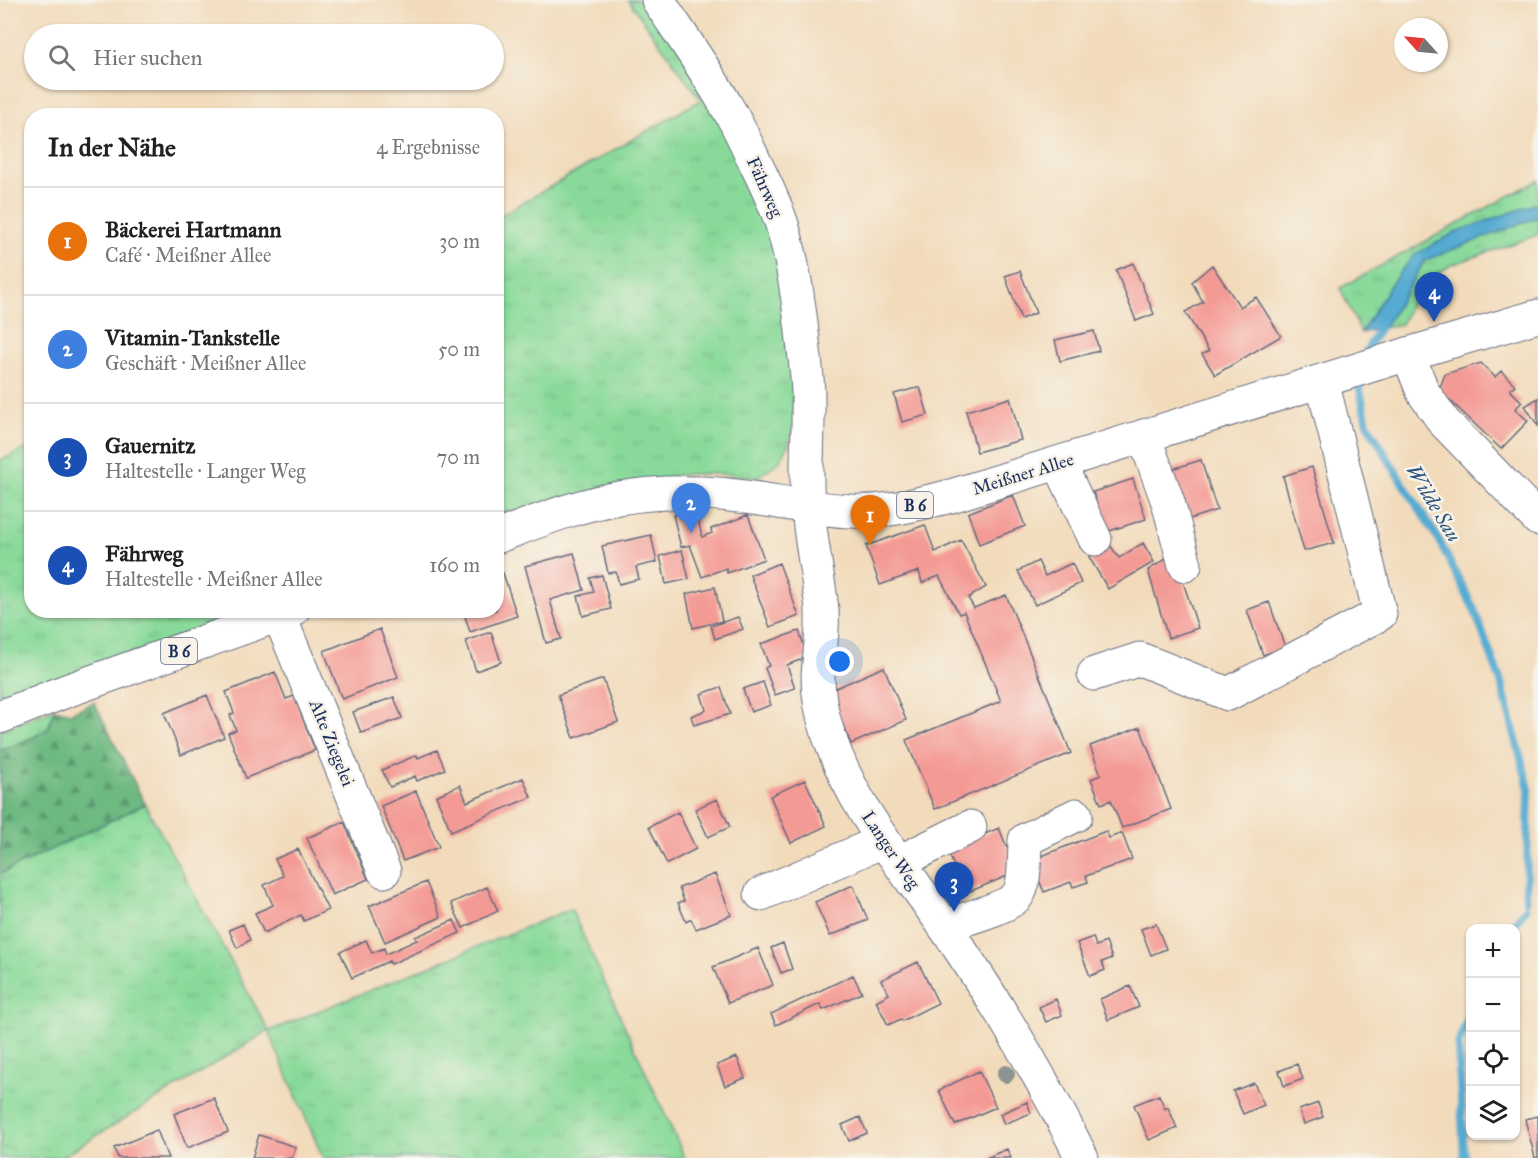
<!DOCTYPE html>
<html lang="de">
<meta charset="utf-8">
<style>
:root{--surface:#fff;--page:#f2f2f2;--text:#202124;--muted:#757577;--line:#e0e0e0;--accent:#1f6fb2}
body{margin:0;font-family:"IM FELL Great Primer",serif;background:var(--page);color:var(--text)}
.controls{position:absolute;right:18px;bottom:18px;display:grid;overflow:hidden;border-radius:12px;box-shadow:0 2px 4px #0004}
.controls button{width:54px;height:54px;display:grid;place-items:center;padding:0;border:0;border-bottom:2px solid var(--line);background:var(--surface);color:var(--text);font:30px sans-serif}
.compass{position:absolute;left:1394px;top:18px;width:54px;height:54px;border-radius:50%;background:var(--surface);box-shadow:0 2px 4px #0004;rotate:297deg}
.you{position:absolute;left:840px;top:662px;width:21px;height:21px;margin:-15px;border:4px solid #fff;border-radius:50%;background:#1a73e8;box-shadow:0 0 0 9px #1a73e833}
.badge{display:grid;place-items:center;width:39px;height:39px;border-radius:50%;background:var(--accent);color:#fff;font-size:20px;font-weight:700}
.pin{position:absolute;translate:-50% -50px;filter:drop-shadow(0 2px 3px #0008)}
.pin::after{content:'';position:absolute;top:32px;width:21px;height:18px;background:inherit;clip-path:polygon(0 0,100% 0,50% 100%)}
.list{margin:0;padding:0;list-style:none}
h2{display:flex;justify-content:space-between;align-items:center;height:78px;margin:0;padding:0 24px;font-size:26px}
h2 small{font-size:20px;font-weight:400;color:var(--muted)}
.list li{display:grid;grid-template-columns:39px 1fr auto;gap:18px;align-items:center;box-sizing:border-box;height:108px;padding:0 24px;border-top:2px solid var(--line)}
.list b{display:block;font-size:22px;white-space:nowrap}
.list p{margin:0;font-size:20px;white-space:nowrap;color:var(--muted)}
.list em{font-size:20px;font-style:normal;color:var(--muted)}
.icon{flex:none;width:33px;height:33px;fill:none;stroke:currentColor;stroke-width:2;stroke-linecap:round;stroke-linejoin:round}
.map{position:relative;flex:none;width:1538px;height:1158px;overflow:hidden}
.search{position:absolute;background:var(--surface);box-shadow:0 2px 4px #0004;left:24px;top:24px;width:480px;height:66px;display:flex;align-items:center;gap:15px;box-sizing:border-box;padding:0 21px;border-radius:33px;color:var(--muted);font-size:22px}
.panel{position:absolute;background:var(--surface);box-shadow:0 2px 4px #0004;left:24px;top:108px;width:480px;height:510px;border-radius:24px}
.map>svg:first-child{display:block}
.grass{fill:url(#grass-tufts);stroke:#52847c;stroke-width:1.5}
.forest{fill:url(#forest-firs);stroke:#447470;stroke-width:1.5}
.water{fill:#54abd1;stroke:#386d98;stroke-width:1.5}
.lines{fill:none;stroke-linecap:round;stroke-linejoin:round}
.stream{stroke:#54abd1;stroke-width:8}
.building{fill:#f49a94}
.minor-casing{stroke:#666b7f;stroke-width:35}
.major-casing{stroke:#666b7f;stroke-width:35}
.minor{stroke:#fff;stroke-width:33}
.major{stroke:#fff;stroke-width:33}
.tree{fill:#8b9490}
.labels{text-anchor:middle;stroke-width:5;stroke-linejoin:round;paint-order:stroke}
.shield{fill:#f7f3e8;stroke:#5d6a87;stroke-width:1.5}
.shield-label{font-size:16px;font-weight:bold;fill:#1b2f5e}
.street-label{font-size:18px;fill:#1b2f5e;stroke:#f7f3e8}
.water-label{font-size:20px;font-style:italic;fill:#2c5480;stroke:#f7f3e8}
</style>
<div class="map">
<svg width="1538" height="1158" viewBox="0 0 1538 1158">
<defs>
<pattern id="grass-tufts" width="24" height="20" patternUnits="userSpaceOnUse" patternTransform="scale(1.5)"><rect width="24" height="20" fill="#89da9a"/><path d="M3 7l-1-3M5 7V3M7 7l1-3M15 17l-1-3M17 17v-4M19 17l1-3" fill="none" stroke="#76bb87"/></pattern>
<pattern id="forest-firs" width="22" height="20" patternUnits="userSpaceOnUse" patternTransform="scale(1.5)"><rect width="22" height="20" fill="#6eba82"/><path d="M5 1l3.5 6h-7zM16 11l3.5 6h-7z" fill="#5a986e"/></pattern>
</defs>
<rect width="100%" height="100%" fill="#f7f3e8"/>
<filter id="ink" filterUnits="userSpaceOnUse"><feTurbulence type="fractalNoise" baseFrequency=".0167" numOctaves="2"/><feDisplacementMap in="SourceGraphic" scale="12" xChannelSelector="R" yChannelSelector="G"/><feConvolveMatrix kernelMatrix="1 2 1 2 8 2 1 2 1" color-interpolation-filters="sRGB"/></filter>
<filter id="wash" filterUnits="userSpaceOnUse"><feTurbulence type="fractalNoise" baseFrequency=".008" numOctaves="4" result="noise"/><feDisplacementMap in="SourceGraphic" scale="24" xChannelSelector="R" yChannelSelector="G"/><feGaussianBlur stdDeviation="1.35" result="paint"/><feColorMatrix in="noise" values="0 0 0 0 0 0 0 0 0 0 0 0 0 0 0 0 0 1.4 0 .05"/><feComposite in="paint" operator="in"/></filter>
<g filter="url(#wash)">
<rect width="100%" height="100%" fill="#f2dbbb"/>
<path class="grass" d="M628,0h20l74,111 63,154 10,161 -8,22 -7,13 -24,17 -30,-4h-40l-157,37 -32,1 -1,-294 205,-118z
M1538,180v23l-84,30 -63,51 -30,49 -21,-45z
M1538,217v18l-87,30 -30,19 -20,40 -17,4 41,-68z
M31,447l1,163 220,1 -252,89v-240z
M54,709l-6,20 -16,9 -32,13v-20z
M145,804l124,227 302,-122 114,249h-362l-55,-127 -208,127h-60v-284z"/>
<path class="forest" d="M94,702l51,102 -145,70v-123l32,-13 16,-9 6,-20 17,4z"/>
<path class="water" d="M1538,203v14l-113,43 -41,68 -23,5 30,-49 23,-29 40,-22z"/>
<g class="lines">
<path class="stream" d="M1364,360l2,-8 17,-31
M1361,376l-2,10 8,37 33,56 37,58 37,72 27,73 28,107 -3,112
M1511,928l15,-19
M1464,1158l-6,-113 12,-34"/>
</g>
<g id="blocks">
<path class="building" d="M1133,263l21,51 -18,7 -20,-51z
M1212,265l28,42 16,-10 25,39 -66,39 -13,-21 7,-3 -24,-39 18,-10 -11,-20z
M1020,271l16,42 -15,6 -16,-43z
M1094,331l5,20 -39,10 -5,-21z
M1481,363l14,14 6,-6 14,14 -5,5 12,12 -7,7 13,12 -27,28 -62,-59 6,-16z
M920,387l8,28 -26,7 -8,-28z
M1010,398l11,42 -44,12 -11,-41z
M1538,398v28l-13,-20z
M1201,460l16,50 -34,11 -17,-50z
M1312,467l22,76 -30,8 -21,-75z
M1133,479l13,40 -40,13 -13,-40z
M1013,495l12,31 -46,18 -11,-31z
M696,510l6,27 10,-4 -1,-4 37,-14 16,44 -37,14 -1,-5 -24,9 -12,-32 -9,2 -8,-32z
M925,525l10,27 26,-12 25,47 -18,11 6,10 32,-13 65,158 -136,56 -29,-69 95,-39 -37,-89 -5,2 -20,-38 -17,7 -3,-12 -39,14 -14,-39z
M651,535l6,27 -21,5 3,12 -20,5 -3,-12 -8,1 -6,-27z
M1143,543l11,19 -46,27 -19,-32 21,-12 9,13z
M682,550l7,29 -23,5 -6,-28z
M574,553l10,37 -34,10 11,39 -15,4 -21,-77z
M1174,554l24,74 -30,10 -20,-68z
M1038,561l7,15 27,-13 9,20 -46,22 -17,-34z
M779,563l20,53 -29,11 -20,-52z
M503,573l14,43 -47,16 -7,-22h33v-35z
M602,575l9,34 -28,7 -5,-20 16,-4 -4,-14z
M715,587l7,34 -29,7 -7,-34z
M1269,602l16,45 -22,8 -16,-45z
M738,617l5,12 -28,10 -4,-13z
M380,629l18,48 -56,22 -18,-48z
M799,631l9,26 -21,8 8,23 -20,7 -10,-27 4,-2 -8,-22z
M491,632l10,30 -25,9 -10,-30z
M884,667l22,53 -55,24 -22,-53z
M275,672l11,27 8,-3 21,54 -69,28 -18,-45 8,-3 -6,-15 4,-2 -8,-21z
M603,679l15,43 -44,16 -16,-43z
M763,682l8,23 -20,7 -8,-23z
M721,687l9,27 -36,11 -3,-9 15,-6 -5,-16z
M207,695l17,42 -43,18 -17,-42z
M394,697l8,21 -41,15 -8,-21z
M1140,727l31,82 -49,19 -11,-28 -10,4 -10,-25 10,-4 -11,-29z
M437,750l8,19 -28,12 -2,-5 -25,11 -8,-17 35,-15 1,3z
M523,778l8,19 -80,34 -15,-35 24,-11 7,17z
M805,780l21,46 -35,17 -21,-47z
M416,791l23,56 -36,14 -22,-55z
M717,799l13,28 -22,10 -13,-28z
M678,812l18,37 -29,15 -18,-37z
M344,822l24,57 -36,16 -25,-57z
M999,828l18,44 -51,21 -19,-43z
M1106,831l3,7 13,-5 10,26 -46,17 2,6 -15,5 -2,-5 -27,10 -13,-32z
M298,849l30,61 -24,11 -3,-6 -37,18 -9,-20 18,-8 -9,-20 19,-9 -8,-17z
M715,874l16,41 -35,14 -5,-10 -5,3 -8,-19 6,-2 -5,-13z
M426,882l15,35 -56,25 -16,-36z
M853,885l15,35 -38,16 -15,-34z
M487,887l11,24 -35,17 -12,-25z
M454,920l6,13 -69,31 -2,-3 -37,17 -12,-26 26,-12 6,13 12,-5 2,6 31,-14 -2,-3z
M243,924l7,16 -13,8 -8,-18z
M1156,924l10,25 -15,6 -10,-26z
M1093,937l3,9 10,-4 6,16 -10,4 3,8 -15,6 -13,-33z
M783,943l9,26 -11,4 -10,-25z
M758,948l15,37 -45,18 -15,-36z
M918,962l20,41 -36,18 -1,-2 -13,6 -12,-24 13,-7 -8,-14z
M853,975l9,18 -39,17 -3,-6 -44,21 -5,-11z
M1130,986l9,21 -31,13 -8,-21z
M1056,999l6,16 -16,7 -7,-15z
M737,1057l8,21 -20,8 -8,-21z
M1297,1064l6,15 -19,7 -5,-15z
M979,1071l17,36 -41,18 -16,-35z
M1254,1083l10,22 -21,9 -10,-23z
M1159,1095l6,14 3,-2 9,21 -28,12 -15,-35z
M214,1098l14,34 -41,16 -13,-34z
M1027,1102l4,11 -27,11 -4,-10z
M1318,1103l5,14 -19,7 -5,-14z
M1538,1116v42h-3l-10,-39z
M860,1117l7,16 -18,8 -7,-16z
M157,1130l11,28h-50l-4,-10z
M259,1135l37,12 -4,11h-40z
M1007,1149l4,9h-25z"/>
</g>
</g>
<g filter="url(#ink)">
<use href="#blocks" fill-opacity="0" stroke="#666b7f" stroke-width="1.5"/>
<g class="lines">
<g class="minor-casing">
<path id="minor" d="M658,0c23,35 48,70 69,107 10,16 18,34 26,51 11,23 23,46 30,70 11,37 16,75 20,113 2,19 5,38 5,57 1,36 -3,72 0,108 2,32 9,63 13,95 4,25 -2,50 -3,76 0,19 4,38 10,56 23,72 72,129 114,190 52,75 100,153 140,235
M1408,354l15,38 21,30 94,97
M1144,436l24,66 17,63
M1059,463l36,76
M279,615l105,256
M1094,674l46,-15 88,35 152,-80 -58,-233
M899,862l71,-35
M761,894l122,-53
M944,926c16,-6 64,-18 73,-30 9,-11 7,-42 8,-56l51,-25"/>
</g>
<g class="major-casing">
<path id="major" d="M496,537c40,-15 81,-32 123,-39 27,-5 55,-6 82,-5 51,1 100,16 150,18 34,2 67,-7 100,-15l457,-142 130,-38
M0,717l66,-26 227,-81"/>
</g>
<use href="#minor" class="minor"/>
<use href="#major" class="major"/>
</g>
<circle class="tree" cx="1006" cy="1074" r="9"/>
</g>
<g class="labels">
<g class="shield">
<rect x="897" y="492" width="36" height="26" rx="4.5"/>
<rect x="161" y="638" width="36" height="26" rx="4.5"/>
</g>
<g class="shield-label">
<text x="915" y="511">B 6</text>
<text x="179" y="657">B 6</text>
</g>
<g class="street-label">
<text transform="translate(765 187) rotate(66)" y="6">Fährweg</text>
<text transform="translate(1023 474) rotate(-17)" y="6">Meißner Allee</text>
<text transform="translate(332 743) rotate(68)" y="6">Alte Ziegelei</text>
<text transform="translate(891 850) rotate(56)" y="6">Langer Weg</text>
</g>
<g class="water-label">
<text transform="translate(1434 503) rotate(59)" y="7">Wilde Sau</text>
</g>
</g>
</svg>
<div class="controls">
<button>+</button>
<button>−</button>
<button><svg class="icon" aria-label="locate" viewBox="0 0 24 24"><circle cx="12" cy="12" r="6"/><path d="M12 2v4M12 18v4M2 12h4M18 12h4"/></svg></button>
<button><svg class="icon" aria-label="layers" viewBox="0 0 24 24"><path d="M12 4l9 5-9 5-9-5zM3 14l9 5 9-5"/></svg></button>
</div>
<svg class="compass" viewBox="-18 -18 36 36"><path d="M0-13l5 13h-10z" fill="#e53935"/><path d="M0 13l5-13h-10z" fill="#757577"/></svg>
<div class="you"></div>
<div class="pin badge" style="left:870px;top:545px;background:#e8710a">1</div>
<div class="pin badge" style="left:691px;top:533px;background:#3f7fe0">2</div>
<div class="pin badge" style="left:954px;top:912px;background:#1a4fb4">3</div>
<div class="pin badge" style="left:1434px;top:322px;background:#1a4fb4">4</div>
<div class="search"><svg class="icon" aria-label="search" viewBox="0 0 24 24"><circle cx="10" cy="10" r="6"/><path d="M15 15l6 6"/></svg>Hier suchen</div>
<section class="panel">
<h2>In der Nähe<small>4 Ergebnisse</small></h2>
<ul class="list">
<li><span class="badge" style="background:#e8710a">1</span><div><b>Bäckerei Hartmann</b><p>Café · Meißner Allee</p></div><em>30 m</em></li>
<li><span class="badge" style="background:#3f7fe0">2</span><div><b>Vitamin-Tankstelle</b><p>Geschäft · Meißner Allee</p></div><em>50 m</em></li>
<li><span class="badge" style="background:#1a4fb4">3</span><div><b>Gauernitz</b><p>Haltestelle · Langer Weg</p></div><em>70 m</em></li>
<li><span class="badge" style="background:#1a4fb4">4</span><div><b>Fährweg</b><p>Haltestelle · Meißner Allee</p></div><em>160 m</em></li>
</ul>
</section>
</div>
